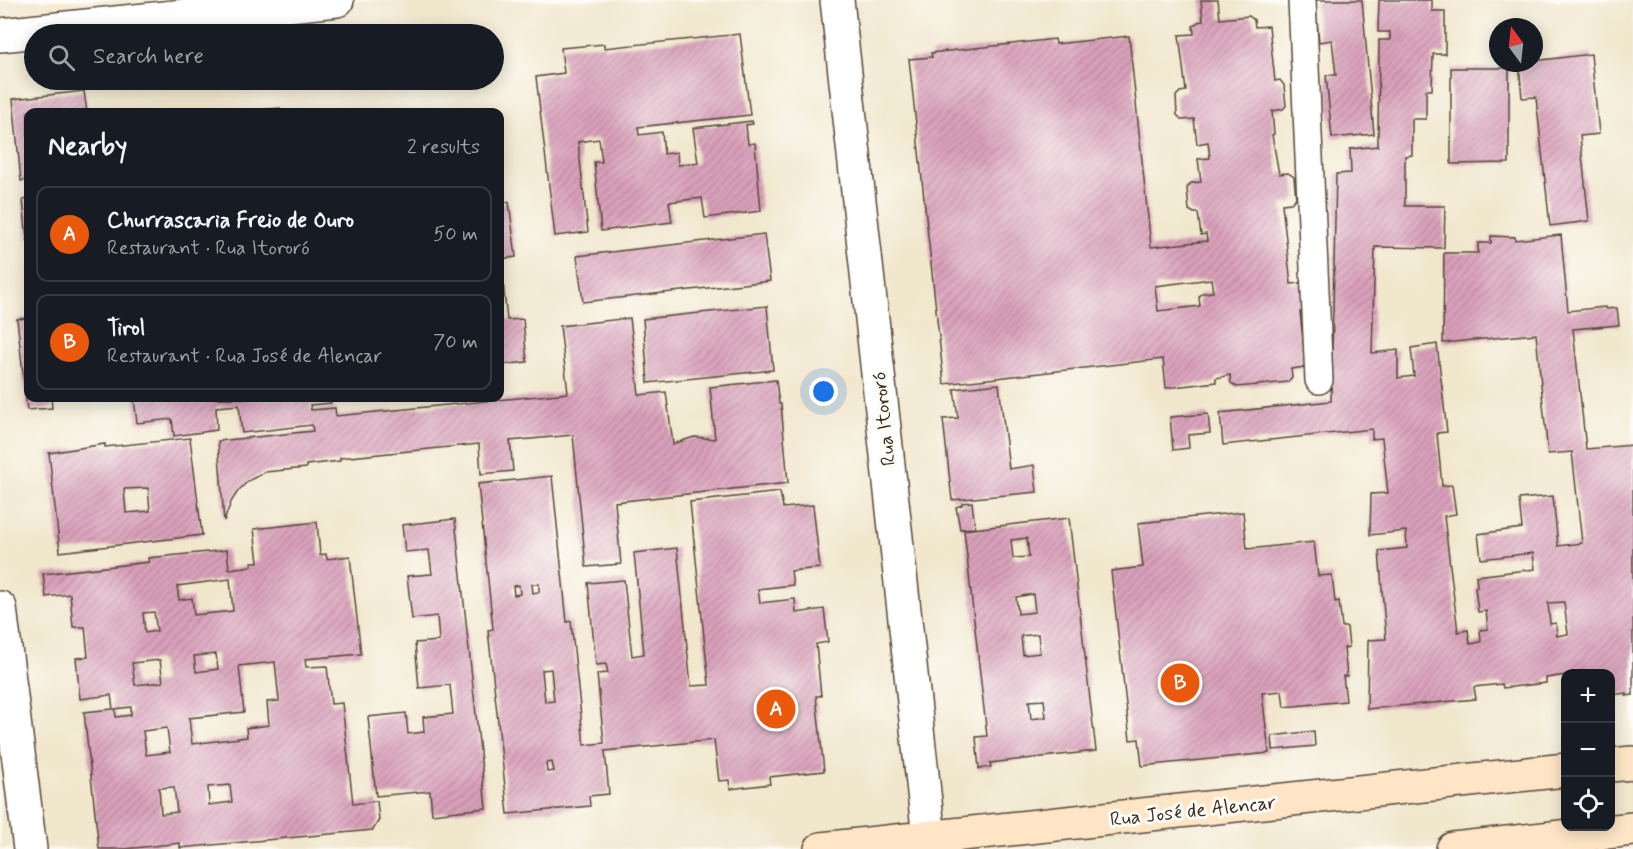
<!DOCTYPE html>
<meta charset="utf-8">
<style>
:root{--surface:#171b24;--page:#242831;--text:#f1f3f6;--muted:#9ea1a6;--line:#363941;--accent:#ea580c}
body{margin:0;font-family:Mynerve,sans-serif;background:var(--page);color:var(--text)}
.controls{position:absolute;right:18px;bottom:18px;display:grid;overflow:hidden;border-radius:12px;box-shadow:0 3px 15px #0003}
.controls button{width:54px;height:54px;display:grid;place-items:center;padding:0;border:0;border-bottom:2px solid var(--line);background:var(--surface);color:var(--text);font:30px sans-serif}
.compass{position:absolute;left:1489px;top:18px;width:54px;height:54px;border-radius:50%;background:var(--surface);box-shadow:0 3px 15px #0003;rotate:345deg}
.you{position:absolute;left:824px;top:392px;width:21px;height:21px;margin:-15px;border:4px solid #fff;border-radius:50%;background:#1a73e8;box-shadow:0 0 0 9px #1a73e833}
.badge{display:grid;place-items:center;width:39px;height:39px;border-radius:50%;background:var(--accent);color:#fff;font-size:20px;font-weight:700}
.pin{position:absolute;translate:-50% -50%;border:3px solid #fff;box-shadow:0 2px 6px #0006}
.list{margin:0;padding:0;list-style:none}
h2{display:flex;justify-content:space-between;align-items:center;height:78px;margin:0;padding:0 24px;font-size:26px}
h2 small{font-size:20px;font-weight:400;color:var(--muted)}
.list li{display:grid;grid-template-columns:39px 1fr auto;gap:18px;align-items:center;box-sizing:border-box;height:96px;margin:0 12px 12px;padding:0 12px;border:2px solid var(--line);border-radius:12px}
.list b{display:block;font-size:22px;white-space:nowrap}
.list p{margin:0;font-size:20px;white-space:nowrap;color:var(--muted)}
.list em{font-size:20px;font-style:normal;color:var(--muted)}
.icon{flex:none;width:33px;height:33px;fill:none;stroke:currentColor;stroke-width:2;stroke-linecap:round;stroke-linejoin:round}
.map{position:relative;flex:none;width:1633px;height:849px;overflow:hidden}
.search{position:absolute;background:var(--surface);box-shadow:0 3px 15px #0003;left:24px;top:24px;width:480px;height:66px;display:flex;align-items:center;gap:15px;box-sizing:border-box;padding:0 21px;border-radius:33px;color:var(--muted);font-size:22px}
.panel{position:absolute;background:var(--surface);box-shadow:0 3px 15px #0003;left:24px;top:108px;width:480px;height:294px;border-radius:12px}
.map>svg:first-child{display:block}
.building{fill:url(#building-hatch);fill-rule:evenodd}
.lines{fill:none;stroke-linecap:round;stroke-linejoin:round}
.service-casing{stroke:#564638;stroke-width:30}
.minor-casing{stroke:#564638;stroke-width:36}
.secondary-casing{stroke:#564638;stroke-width:36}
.service{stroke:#fff;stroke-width:27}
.minor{stroke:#fff;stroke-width:33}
.secondary{stroke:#fde5c5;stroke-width:33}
.labels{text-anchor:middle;stroke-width:6;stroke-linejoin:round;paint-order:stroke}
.street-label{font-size:20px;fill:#3b2a1e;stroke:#fdfcf7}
</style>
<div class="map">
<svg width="1633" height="849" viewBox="0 0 1633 849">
<defs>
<pattern id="building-hatch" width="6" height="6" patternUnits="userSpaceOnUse" patternTransform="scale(1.5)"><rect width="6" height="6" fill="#daa1bb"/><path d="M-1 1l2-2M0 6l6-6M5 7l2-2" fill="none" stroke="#b28397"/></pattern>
</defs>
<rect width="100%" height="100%" fill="#fdfcf7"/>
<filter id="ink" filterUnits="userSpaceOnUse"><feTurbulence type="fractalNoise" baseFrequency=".0167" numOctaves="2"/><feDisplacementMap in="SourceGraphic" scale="12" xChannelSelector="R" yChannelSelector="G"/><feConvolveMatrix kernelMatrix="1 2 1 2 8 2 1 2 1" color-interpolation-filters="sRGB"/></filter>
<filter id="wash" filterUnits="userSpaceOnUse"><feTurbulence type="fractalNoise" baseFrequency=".008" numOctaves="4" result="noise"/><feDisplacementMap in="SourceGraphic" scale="24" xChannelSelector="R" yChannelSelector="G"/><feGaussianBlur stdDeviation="1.35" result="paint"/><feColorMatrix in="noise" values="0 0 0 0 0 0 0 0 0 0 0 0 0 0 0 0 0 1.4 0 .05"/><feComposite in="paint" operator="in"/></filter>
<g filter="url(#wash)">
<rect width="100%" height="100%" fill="#f1e7cd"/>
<g id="blocks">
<path class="building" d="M1201,0h17l2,19 29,-3 5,4 1,7 14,-1 6,55 5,-1 4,5 2,21 -3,3 -11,2 2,23 -2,1 7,39 9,-1 6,4 2,21 -5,5 -9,1 9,80 11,-1 4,29h-6l6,55 -15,2 1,8 -4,5 -51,5 -6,-4 -1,-8 -14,3v4l-50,6 -3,-29 -219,25 -35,-325 23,-2 -1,-4 124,-14 1,5 73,-8 22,211 56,-6 -1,-7 -5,1 -3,-22h-4l-5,-3 -2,-22 4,-5 10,-1 -3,-23 12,-1 -2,-16 -11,2 -3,-25 -12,1 -5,-5 -1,-19 4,-4 6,-1 -7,-56 15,-1 -1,-8 5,-4 5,-1zM1211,279l2,13 -11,1 -3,4 1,9 -42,5 -3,-25z
M1315,0h47l12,134 -42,4 -6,-63h10l-4,-35 -13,2z
M1379,0h53v11h13v43h-12l-1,36h-6v29h-14v36l-7,1v50h40l-1,42 -69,-1 -3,106 26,-3v28l16,-2 -3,-28 26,-4 10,88 -10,1 5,53 10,-1 4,29 -12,2 14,116 10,-2 2,14 11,-2 -1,-12 8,-1 -2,-18 -8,1 -3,-25h2l-1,-11 59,-7 -2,-16 -52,6 -3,-25 44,-6 -3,-29 34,-3 5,50 24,-3 -10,-91 -24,2 -12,-120 -93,9 1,-90h34v-10h13v-7l24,1v3l46,-5 7,76 37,-4 1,2 11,-1 2,17 -46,4 13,120 47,-4v250l-7,1v-3l-16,2v-21h-44v1l-20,3v5l-43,5 -1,-4 -28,3 2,12 -109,10 1,-69 18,-1 -7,-88 28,-3 -1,-17 -36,4 1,-41 17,-1 -6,-55 -10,1v-10l-149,16 -3,-32 111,-12 5,-227 15,-1 -1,-24 28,-3 1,-106h11v-8h-12zM1564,602l4,32 -11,2 -1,-13 -6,1 -2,-21z
M740,34l10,81 -112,12 1,8 23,-3 2,22 13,-2 1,13 20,-2 -5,-35 59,-7 1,3 -7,1 2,19 7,-1 6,68 -56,7 -3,-20 -33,4 3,20 -71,9 -7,-69h8l-3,-23 -21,3 10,90 -33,4 -19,-159 28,-4 -3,-25 43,-4v4z
M1591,54l8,80 -19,2 9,85 -39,5 -14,-129 -14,1 -3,-35h15v-2z
M1451,68h58v95l-58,1z
M84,91l3,21h-59v68l-7,1 -8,-82z
M280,108v4h-31v-1z
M28,199v41h-1l-4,-40z
M509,202l7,55 -16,2v-56z
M764,234l6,47 -187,21 -6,-46z
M500,262h1l6,58 16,-1 4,43 -27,3z
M767,306l6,64 -125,13 -5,-64z
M28,318v80h23l1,10 -25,2 -10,-91z
M630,318l9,77 27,-3 7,52 21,-7 21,2 -5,-52 66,-7 3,24h2l7,79 -173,19 6,62 -35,3 -13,-132 -63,6 3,30 -32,3 -2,-30 -139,14v3l-34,4v3l-41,4 -17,9 -10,10 -7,11 -7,19 -6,-80 95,-10 -1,-6 -70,8 -3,-28 -23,2 1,23 -43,6 -2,-17 -35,4 -3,-25h196l1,5 -21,2 1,5 24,-2 1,8 232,-23 -8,-67z
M999,384l10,85 25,-4 3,27 -85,8 -9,-81 15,-1 -4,-29z
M1208,414l2,19 -22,2 1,13 -16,2 -3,-33z
M190,438l12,97 -142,17 -11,-99 56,-9v3zM148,488l2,23 -24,2 -2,-24z
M552,476l15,146 4,-1 13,124 20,-2 -7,-69 11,-1 -2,-9 -10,1 -8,-82 36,-3 8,76 12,-2 -10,-101 43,-5 14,138 18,-1 -19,-183 90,-10 3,16 30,-3 7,63 -29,3 2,14 -35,4 2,14 35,-4 1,14 28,-4 4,33 -12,2 5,52h-5l8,75 -55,6 1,7 -40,5 -1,-9 -10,1 -5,-41 -109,11 4,43 -20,2 1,10 -82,8 -20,-184 5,-1 -15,-145zM532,584h7v8l-6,1zM519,585l1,9 -6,1 -1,-9zM551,669l3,32 -9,1 -3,-32zM552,762l2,9 -7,1 -1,-9z
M972,502l3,26 -15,1 -4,-22 6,-2v-2z
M1243,512l4,37 67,-7 4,34 14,-1 3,27 4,-1 3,26h5l2,20 -5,1 3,28h-4l3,25 -62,6 -2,-16 -20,2 7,60 -127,13 -3,-27 -9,1 -19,-169 32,-4 -5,-44z
M1069,518l27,233 -106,12 1,4 -12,2 -3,-32 11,-1 -23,-206zM1027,538l2,19 -16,1 -2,-18zM1033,594l2,18 -17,2 -2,-17zM1038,634l2,19 -17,2 -2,-19zM1044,700l2,17 -15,2 -2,-18z
M455,519l31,289 -54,6 -2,-23 -54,5 -8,-79 38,-4 2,21 16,-2 -1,-15 30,-3 -3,-29 -31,3 -4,-45 24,-2 -2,-25 -25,3 -5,-43 25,-2 -3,-24 -24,2 -3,-27z
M317,522l3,33 6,-1 1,5 23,-3 11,98 -56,5 1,8 21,-1 4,38 11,-1 11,101 24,-3 2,19 -6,10 -193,18v-5l-55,6h-26l-15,-137 29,-3 -2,-14 -31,4 -4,-41 12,-1 -3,-30h-12l-3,-33 -24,3 -3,-23 106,-12 -1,-4 79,-8 2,19 23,-3v-4h6l-4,-33zM230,579l3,32 -39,4 -2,-17 -13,2 -2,-14zM154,612l3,19 -12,2 -2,-20zM216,654l2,15 -22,3 -2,-16zM160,660l3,22 -28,3 -3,-22zM275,662l4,39 -12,1 2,23 -23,3 1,9 -55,7 -3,-26 55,-6 -5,-46zM131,707v8l-15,2 -1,-8zM167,728l3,24 -24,3 -3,-24zM230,785l2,17 -23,3 -1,-18zM174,787l3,25 -16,2 -2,-26z
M1314,731l1,15 -42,4 -1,-14z"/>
</g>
</g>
<g filter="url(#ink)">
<use href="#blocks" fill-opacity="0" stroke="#564638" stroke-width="1.5"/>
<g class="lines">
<g class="service-casing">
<path id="service" d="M1302,0l17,380"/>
</g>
<g class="minor-casing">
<path id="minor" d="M837,0l92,838
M0,35l337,-35
M0,608l30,241"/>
</g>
<g class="secondary-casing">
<path id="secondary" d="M1610,765l23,-2
M821,849l745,-79
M1453,849l180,-20"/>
</g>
<use href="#service" class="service"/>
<use href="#minor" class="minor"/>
<use href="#secondary" class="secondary"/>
</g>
</g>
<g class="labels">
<g class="street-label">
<text transform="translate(883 419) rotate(-96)" y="7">Rua Itororó</text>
<text transform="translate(1193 810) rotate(-6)" y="7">Rua José de Alencar</text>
</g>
</g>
</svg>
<div class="controls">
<button>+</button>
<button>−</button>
<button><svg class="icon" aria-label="locate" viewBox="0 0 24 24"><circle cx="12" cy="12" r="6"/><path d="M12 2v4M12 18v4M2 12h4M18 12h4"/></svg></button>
</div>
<svg class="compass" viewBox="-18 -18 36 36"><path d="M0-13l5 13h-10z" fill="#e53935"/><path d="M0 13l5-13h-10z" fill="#9ea1a6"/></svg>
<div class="you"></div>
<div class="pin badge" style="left:776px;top:709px">A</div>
<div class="pin badge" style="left:1180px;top:683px">B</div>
<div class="search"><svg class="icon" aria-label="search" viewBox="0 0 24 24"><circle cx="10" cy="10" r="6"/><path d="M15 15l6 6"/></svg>Search here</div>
<section class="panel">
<h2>Nearby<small>2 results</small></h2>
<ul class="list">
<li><span class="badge">A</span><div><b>Churrascaria Freio de Ouro</b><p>Restaurant · Rua Itororó</p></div><em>50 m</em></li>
<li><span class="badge">B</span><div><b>Tirol</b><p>Restaurant · Rua José de Alencar</p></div><em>70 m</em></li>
</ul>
</section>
</div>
